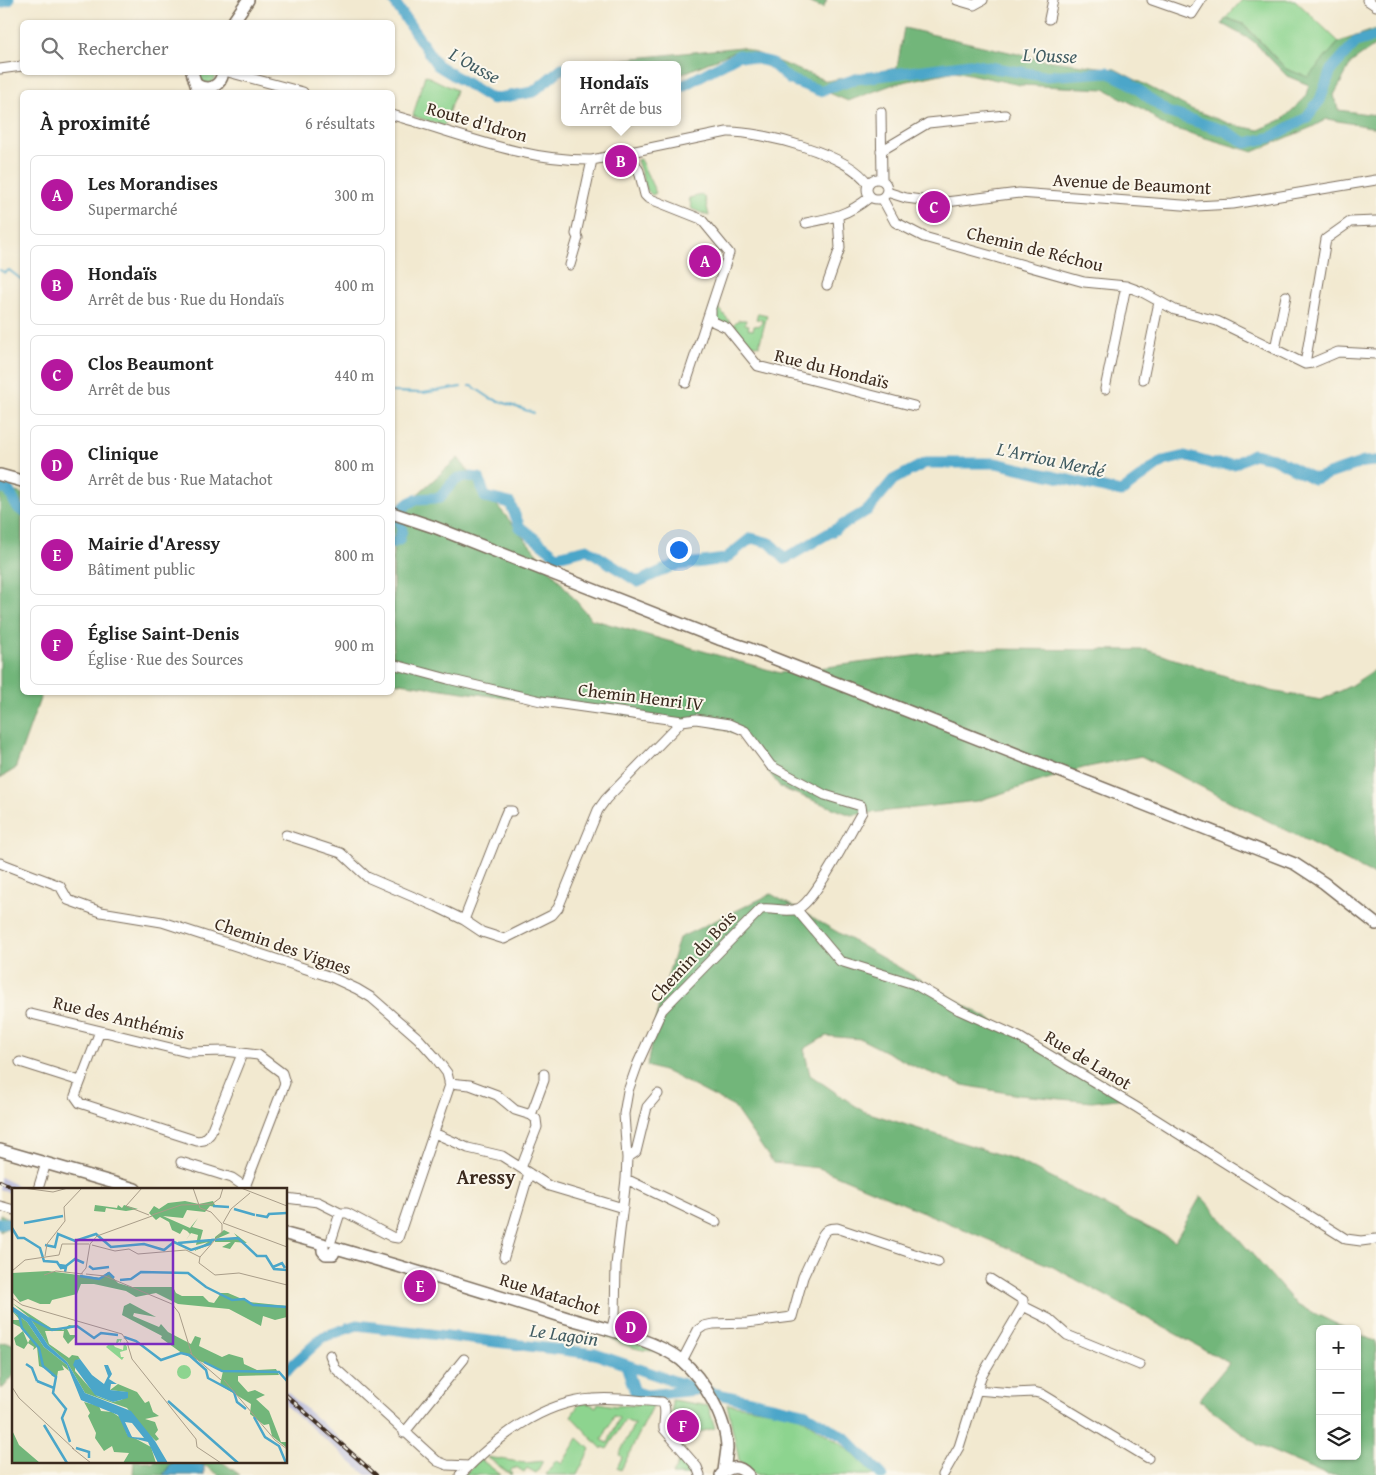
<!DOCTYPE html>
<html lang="fr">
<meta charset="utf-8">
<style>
:root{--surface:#fff;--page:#f2f2f2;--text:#222;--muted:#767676;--line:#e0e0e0;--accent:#b5179e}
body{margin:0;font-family:"Gentium Book Plus",serif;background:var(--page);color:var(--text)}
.controls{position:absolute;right:15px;bottom:15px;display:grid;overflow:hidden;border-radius:8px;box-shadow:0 1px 4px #0004}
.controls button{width:45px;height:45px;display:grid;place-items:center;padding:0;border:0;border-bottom:1px solid var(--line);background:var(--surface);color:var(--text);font:25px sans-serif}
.you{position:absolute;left:678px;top:549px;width:18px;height:18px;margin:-12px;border:4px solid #fff;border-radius:50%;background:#1a73e8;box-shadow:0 0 0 8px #1a73e833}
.badge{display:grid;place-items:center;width:32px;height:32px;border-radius:50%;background:var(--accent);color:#fff;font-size:16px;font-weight:700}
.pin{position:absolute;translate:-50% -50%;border:2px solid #fff;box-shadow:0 1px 5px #0006}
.popup{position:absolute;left:561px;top:61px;width:120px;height:65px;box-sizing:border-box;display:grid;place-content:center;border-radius:8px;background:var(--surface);filter:drop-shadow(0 1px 4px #0005);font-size:16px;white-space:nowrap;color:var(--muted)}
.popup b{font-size:19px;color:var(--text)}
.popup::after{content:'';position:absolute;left:50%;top:100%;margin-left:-10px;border:10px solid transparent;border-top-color:var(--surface)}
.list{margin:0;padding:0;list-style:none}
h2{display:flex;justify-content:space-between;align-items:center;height:65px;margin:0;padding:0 20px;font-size:21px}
h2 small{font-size:16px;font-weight:400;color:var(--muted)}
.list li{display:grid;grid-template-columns:32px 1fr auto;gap:15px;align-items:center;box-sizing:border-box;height:80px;margin:0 10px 10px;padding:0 10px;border:1px solid var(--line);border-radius:8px}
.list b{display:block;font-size:19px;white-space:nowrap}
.list p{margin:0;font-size:16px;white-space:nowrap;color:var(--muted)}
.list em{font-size:16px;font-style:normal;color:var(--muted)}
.icon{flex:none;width:28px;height:28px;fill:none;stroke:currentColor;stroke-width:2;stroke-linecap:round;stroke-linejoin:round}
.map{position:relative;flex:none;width:1376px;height:1475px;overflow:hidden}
.search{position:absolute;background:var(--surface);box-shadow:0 1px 4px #0004;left:20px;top:20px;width:375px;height:55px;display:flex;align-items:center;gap:12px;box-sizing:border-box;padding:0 18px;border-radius:8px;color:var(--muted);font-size:19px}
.panel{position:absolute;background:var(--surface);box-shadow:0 1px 4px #0004;left:20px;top:90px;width:375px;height:605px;border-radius:8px}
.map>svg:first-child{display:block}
.industrial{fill:#c1c2dd}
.green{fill:#8dd48f;stroke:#647f56;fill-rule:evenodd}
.forest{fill:#72b67a;stroke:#56704c}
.water{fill:#4ba6c9;stroke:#436874}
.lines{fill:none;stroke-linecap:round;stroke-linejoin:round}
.stream{stroke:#4ba6c9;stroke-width:2}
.river{stroke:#4ba6c9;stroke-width:11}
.minor-casing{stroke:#7b6d5c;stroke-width:11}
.major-casing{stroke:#7b6d5c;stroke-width:14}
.minor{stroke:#fff;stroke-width:9}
.major{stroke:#fff;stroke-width:11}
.rail-casing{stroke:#3b2a1e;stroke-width:4}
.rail{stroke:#fbf7ec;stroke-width:2;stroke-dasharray:5.5;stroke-linecap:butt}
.labels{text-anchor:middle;stroke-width:4;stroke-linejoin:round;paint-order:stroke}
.street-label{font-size:18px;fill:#3b2a1e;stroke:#fbf7ec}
.water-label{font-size:19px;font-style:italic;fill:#415c62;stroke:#fbf7ec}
.quarter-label{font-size:20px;font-weight:bold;fill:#3b2a1e;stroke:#fbf7ec}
.inset-river{fill:none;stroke:#4ba6c9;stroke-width:2.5}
.inset-road{fill:none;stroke:#a99d89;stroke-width:1}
.view{fill:#7b2cbf;fill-opacity:0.15;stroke:#7b2cbf;stroke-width:2.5}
.inset-edge{fill:none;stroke:#3b2a1e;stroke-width:2.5}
</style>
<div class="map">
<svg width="1376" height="1475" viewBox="0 0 1376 1475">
<rect width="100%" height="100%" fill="#fbf7ec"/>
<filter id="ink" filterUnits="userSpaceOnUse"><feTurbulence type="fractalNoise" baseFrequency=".02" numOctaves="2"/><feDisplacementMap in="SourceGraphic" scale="10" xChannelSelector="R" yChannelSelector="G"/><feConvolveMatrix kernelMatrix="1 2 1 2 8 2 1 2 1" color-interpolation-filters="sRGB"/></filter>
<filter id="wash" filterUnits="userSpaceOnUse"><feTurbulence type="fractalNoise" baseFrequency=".0096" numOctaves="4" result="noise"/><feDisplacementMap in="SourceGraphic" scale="20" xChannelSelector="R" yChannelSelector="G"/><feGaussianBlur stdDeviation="1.12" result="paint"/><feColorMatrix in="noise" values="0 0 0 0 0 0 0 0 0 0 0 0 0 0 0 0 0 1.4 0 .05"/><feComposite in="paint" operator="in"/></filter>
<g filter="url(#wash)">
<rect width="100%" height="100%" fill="#f2e9d0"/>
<path class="industrial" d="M0,1177l24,12h-10v6l-14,-6z
M286,1391l94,84h-14l-80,-69z"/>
<path class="green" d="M1242,0h53l44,42 -31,36 -22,-9 -42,-45 -18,-6z
M218,72l-6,11h-11l-7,-10z
M425,75l31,15 -12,36 -31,-10z
M640,159l16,34 -4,2 -5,-5 -10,-30z
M702,195l3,3 4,18 -17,-7 -3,-11z
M715,303l15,19 -3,3 -13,-7z
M758,313l9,2 -8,31 -12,-3 -14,-18 5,-5h8l-1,4 4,1 -1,4 5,1 1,-4 7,-1 1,-5 -6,-1z
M601,1332l58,19c-22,1 -40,-8 -59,-18z
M672,1400l36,6 7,22 -39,10 -9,-11 2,-7 3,-3zM689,1416l2,3 4,1 1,3 -3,4v3l-16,4 -1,-3 -5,-1 -1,-3 4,-3 -1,-4z
M580,1403h8l8,4 2,-4 17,3 39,-2 -33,66 -4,-2 5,-11 -3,-2 15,-31 -9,-4 -18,29 -4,-2 -1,2 -31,-33zM614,1416l5,2 -11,25 -6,-3z
M727,1404l54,8 19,5 48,32 27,26h-117l-4,-1 -15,-14z
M578,1438l12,11 -13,26h-31l10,-15 6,4z
M682,1455l9,9 4,11h-23z
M487,1457l39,6 17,-2 -7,12 -9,-5 -3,4 -8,-5 -1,2 -2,-1 -3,4 2,1 -1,2z
M480,1459l21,16h-37z"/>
<path class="forest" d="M803,0h24l-4,8z
M1226,18l17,6 43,45 22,8 31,-35 37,-13v16l-24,17 -18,33 4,15 38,5v13l-49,-9 -15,8 -59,25 -91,-27 -14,-13 -43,-23 -85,-4 -65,-14 -61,13 -46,17 -115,-49 -56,24v-11h-108l172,-18 86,34 70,-13 7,-40 140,32 71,9 76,40 42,16 26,5 24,-11 22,-21 4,-13 -22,-9 -34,-35 -31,-17z
M458,458l133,161 189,54 188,-24 179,1 124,41 50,9 29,-14 26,-17v207l-235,-120 -58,12 -106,33 -126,14 -70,-27 -40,-53 -40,-13h-27l-281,-40v-166z
M0,487l22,7v198l20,1 -27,76 -15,9z
M771,894l237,136 125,67 -41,5 -73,-7 -56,-10 -45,-17 -57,-29 -35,-3 -22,13 6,26 53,36 153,49 159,81 26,-45 96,109 50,24h-27v127h37v-123l19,9v133h-49l-69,-30 -59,-45 30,-37 -176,-96 -234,-99 -46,-5 -39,-56 -65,-34 -22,-7 11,-57 21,-71z
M0,1214l14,7 -7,7 -7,3z
M8,1342l6,3v30l-11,13h-2l-1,-45z
M134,1461h16l1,3 3,-3h19l-10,14h-30z
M196,1461h25l19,14h-21l-15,-10z"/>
<path class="water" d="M173,1461h23l8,4v10h-41z"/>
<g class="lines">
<path class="stream" d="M0,270l5,3 4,-3 13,10
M469,386h3l18,12 44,15
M392,392l31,1 38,-6"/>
<path class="river" d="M393,0l44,65 55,34 41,-7 29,-24h3
M0,3l9,-3
M677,89l62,-34 31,7 19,17 31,12 36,-12 114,-15 74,12 63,-4 23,11 37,29 58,19 21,12 26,-6 34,-19 14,-18 11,-30 25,-28 20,-6
M0,487l9,4 8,16 5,4
M392,543l7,-3 3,-10 -4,-14c10,-19 22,-18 42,-18 14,-18 15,-24 39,-20l6,19 25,6 10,24 37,29 30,-7 51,33 34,-16 53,-7 26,-21 19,5 15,16 83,-49 25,-30 32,-17h71l125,29 42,-31 22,-5 28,8h21l19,-10 20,4 41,21 50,-17 12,-1
M0,1223h8l6,3
M626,1365l9,27 12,3 49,-5
M286,1371l37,-34 34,-12 238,29 105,36 104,23 40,24 38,38"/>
</g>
</g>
<g filter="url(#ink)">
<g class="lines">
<g class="minor-casing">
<path id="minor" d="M957,0l17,5 9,-5
M1152,0l40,14 9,-14
M1367,0l9,6
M1049,19l4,-19
M0,69l22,-3
M228,72l75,20
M881,112l1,68
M392,115c67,18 130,46 200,45l135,-28c33,-1 123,22 141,52
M881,151l47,-28 77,-8
M629,153l10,18 6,24 3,3 53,21 28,34 -43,130
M867 189a10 10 0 1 1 20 0a10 10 0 1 1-20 0Z
M887,192l19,6 23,3 17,1 73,-9 177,13 37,-2 143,-24
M882,198l13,24 29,15 160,45 42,4 16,6 33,18 42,11 88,43 7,-1 26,-11 38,2
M806,223c26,-5 42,-8 64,-26
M570,265l8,-27 -2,-4 16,-74
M827,285l13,-37 -2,-31
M711,310v7l3,5 13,6 31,38 156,40
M1275,349l11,-53
M1305,364l21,-125 24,-17 26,-1
M1143,379l16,-77
M1105,389l21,-103
M392,664l56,15 93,22 141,20 14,-2 33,5 16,7 26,35 54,29 36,11 1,6c-11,18 -48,92 -65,97 -11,4 -24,-2 -36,0l-99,101 -24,53 -10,28 -4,23 3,44 -1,21 -10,86 -1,50 -4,16
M286,835l55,18 26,24 70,30 27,13 18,12 22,7 48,-24 6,-7 40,-98 8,-11 76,-78
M0,863l60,23 8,14 33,12 61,10 169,55 26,12 15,9 46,40 17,19 12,16 3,12 -52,153 -6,-1 -45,-24h-7l-9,28
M796,909l44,52 74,23 45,26 60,27 117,70 210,132 15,2 15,-2
M464,920l40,-102 3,-7h5
M31,1014l156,38 38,-1 33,4 24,18 3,10 -40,104
M100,1031l-25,65 5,7 117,38 7,-1 6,-6 32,-80
M20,1062l60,19
M449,1083l21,2 27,10 18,15 16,5 5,4 1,8 -16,41
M531,1115l13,-35v-6
M434,1133l34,15 34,8 47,30 74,22
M627,1158l9,-6 11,-45 11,-13
M181,1162l51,16 16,11
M626,1179l90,43
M38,1189l8,-26
M286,1198l32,4 22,11
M0,1206l14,4
M504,1257l25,-84
M1023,1306l26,13 18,16 73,30
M330,1355l5,13 102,93 10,4 22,1
M682,1361l16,-31 6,-4 9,-2 34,-1 45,-6 11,-40 19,-41c4,-7 7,-8 15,-8l101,34
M976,1390l37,3 21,-1 8,2 106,64
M404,1433l60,-74
M460,1475c36,-36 80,-73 133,-76 23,-2 47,2 69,3 6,7 1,18 2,27l33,38 3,8
M943,1475l16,-28 22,-70 42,-71v-6l-33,-21"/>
</g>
<g class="major-casing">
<path id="major" d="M233,22l15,-22
M192,72l6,19
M197,85c12,7 24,1 26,-13
M0,475l22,6
M392,513l42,14 285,112 31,10 545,215 29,19 52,41
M0,1150l135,39
M286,1234l37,10
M323,1244v7l3,3h7l3,-6
M336,1248c77,22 153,45 228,69 35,11 89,21 117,43 22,18 46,59 46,89 -1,7 -2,15 -3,22
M721,1475c8,-9 18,-10 27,0"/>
</g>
<use href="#minor" class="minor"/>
<use href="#major" class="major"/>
<g class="rail-casing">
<path id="rail" d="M0,1181l17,8
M286,1395l90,80"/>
</g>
<use href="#rail" class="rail"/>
</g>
</g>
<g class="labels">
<g class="street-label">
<text transform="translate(477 122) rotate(16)" y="6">Route d'Idron</text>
<text transform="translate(1132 184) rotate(3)" y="6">Avenue de Beaumont</text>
<text transform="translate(1035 249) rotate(14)" y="6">Chemin de Réchou</text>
<text transform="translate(832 369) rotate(14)" y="6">Rue du Hondaïs</text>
<text transform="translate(641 697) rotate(7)" y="6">Chemin Henri IV</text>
<text transform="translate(283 946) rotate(19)" y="6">Chemin des Vignes</text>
<text transform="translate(693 956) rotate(-47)" y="6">Chemin du Bois</text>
<text transform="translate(119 1018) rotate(14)" y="6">Rue des Anthémis</text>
<text transform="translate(1088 1060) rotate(31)" y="6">Rue de Lanot</text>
<text transform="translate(550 1294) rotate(17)" y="6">Rue Matachot</text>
</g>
<g class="water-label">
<text transform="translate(1050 55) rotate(2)" y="7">L'Ousse</text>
<text transform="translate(475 65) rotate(29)" y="7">L'Ousse</text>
<text transform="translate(1051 459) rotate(12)" y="7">L'Arriou Merdé</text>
<text transform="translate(564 1334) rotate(8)" y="7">Le Lagoin</text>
</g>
<g class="quarter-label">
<text x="486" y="1184">Aressy</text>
</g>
</g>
<g transform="translate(12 1188)">
<rect width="275" height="275" fill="#f2e9d0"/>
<path d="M105,151h5l-2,4v-3l-4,5 -4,-2 3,4 8,3 1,-8 3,5v3l-7,2 1,5h3l-2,3 -16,-13 4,-4h6zM165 184a7 7 0 1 1 14 0a7 7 0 1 1-14 0Z" fill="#8dd48f"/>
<path d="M173,13l14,3 14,-3 3,6 -6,-1 -5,6 -18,-2 -4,8 -20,-2 27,12 8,-10 -6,9 11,3 -3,11h13l-4,4 -15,6 14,-9 -12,3 2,-10 -7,-2 -5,7 4,-6 -3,-3 -4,-2 -3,5 -8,-4 -3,-8 -9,-5 -4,3 -7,-7 5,-7 5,3 9,-6zM83,17l22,3 1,-3 4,3 2,-3 14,4 -12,2 -20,-3 -1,4 -11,-1zM212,42l6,3 -14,6h18l3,-2 -3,-4 13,10 -12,-1 -5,7 -8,-2 9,-5h-16v-5zM36,83l53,7 7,-6 10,11 13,4h42l3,6 6,3h21l6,6 5,1 7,-10h7l21,9 38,4v11l-12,3 -12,-4 -2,10 -32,-17 -51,-5 -22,-11 -20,4 -10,-6 -32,-7h-13l-4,10 -25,6 -2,4h-10l-12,-5 -8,3 -7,-9 -1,-20zM0,115l39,25h8l4,2 6,-5 8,1 -10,3 3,6h7l-9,9 -5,-7 1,-6h-19l4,13 20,14 3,-3 6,1 2,3 -5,2v10l22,25 16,6 8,-2 5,-3v-5l-16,-2 8,-6 19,8 8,11 4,-2 4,11 6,4 -14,3 10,3 3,8 -3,4 4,5 -3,2 -11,-10 -18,-23 -42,-15 -18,-31 -19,-17 -18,-27zM118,115l26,14 -22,-4 -1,3 26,11 2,-3 7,8 23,12 4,-8 6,2 -2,8 23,11 7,-3 14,4 1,6 13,6 19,-1 3,6 -41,1v5l10,11 7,-2 10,5 -9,4 13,12 12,31h6v6l-15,-12 -3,-12 -5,1 -14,-11 1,-10 -31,-19 3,-14 -40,-17 -22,-16 1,-2 -40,-21 2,-9zM0,123l15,11 17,25 23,18 2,6 -7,-6 2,5 -6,1 -1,6 -5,-1 -3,-6 -10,-4 -2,-19 -4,3 1,-3 -6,-4 -4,6 -8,-4 -2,-7 9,-7 5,12 2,-4 -10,-12 -8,-4 1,-3h7zM72,214l15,4 2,5 11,1 9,6 6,16 24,13 5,16h-33l6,-10 -15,-1 -2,-6 -8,5 -9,-13 1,-5 -8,-17 2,-3zM0,242l7,15 21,18h-28z" fill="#72b67a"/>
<path d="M0,118l18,12 18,27 19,17 18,31 46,18 24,30 13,22h-10l-10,-21 -20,-5 -10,-22 -37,-15 -14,-35 -23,-18 -17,-25 -15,-11zM113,234l7,1 12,15 -12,-1zM68,171l12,16 12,9 4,-8 -4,-11h4l4,9 -3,5 8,5h-6l-1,6 18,2v6l-15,4 -18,-7 -22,-30 2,-5z" fill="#4ba6c9" fill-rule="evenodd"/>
<path class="inset-river" d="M201,18l16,1M222,21l21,6M244,27l11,2 2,-3 18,-1M12,35l39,-7M0,40l6,10h6l16,10 4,13 13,1 4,6 5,-1 -1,5M166,55l34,-3M33,57l10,2 3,-13 17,7 21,-7 15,13 33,-3 20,6 10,-8 17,8 19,-6 2,-4 26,-2 19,18h9l8,13 13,1M47,77l7,1 9,-7 9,4M77,78l4,3 16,-2M261,79l9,-4 3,5M68,88l19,3 10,-6 5,5M108,92l11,-1 10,-7 47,1 18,14 26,13 12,-1 9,6 34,2M7,127l3,13 17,20 4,18 13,11 -3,16 13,16 -4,9 8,24M17,130l23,12 25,-4 17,12 7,-5 17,2M112,149l12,4 25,19 20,-7 8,2 17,15 2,8 26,14 3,10 9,7M192,174l18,9 57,1 8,9M14,176l6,4 5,13M25,193l17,7M156,213l70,62M242,229l11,20 14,9 7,17M32,237l23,38M64,260l13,4v6"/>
<path class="inset-road" d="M11,0l30,4 15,-4M130,0l-16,18 23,9M181,0l7,20 11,4 11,12v8l-22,25M229,0l46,18M140,27l29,-10 31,-1 8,-6 3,-10M211,35l64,24M211,35l8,-14 19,-16M80,57l23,6 14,-2 9,5 48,-4 14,7M33,68l2,-12 18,-23 -1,-14 18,-19M188,69l-1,6 16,12 24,-2 48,12M0,83l13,-11 34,-5 3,-11h27M69,86l5,-6 4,-24 7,-8 55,-20M74,86l19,2 67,28 7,9 13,42M32,87l12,-4 27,3M0,110l10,7 100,29 7,10M115,154l5,17 64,80 1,8 24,16M178,165l31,27M212,192l51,60 12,9M0,199l7,11 55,51M60,260l19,15"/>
<path class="view" d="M64,52h97v104h-97z"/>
<rect width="275" height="275" class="inset-edge"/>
</g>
</svg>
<div class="controls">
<button>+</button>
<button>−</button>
<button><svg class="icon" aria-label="layers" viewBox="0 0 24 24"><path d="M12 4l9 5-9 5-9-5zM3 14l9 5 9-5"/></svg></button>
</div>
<div class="you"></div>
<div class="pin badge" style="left:705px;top:261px">A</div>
<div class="pin badge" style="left:621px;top:161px">B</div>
<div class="popup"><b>Hondaïs</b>Arrêt de bus</div>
<div class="pin badge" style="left:934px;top:207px">C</div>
<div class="pin badge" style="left:631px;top:1327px">D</div>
<div class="pin badge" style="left:420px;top:1286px">E</div>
<div class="pin badge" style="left:683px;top:1426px">F</div>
<div class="search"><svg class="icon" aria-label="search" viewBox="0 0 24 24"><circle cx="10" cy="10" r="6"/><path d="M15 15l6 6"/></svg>Rechercher</div>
<section class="panel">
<h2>À proximité<small>6 résultats</small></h2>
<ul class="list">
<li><span class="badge">A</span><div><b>Les Morandises</b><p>Supermarché</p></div><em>300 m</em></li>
<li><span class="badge">B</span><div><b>Hondaïs</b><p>Arrêt de bus · Rue du Hondaïs</p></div><em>400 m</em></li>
<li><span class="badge">C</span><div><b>Clos Beaumont</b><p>Arrêt de bus</p></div><em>440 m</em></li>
<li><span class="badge">D</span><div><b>Clinique</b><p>Arrêt de bus · Rue Matachot</p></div><em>800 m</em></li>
<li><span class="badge">E</span><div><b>Mairie d'Aressy</b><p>Bâtiment public</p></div><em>800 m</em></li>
<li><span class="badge">F</span><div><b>Église Saint-Denis</b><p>Église · Rue des Sources</p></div><em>900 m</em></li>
</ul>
</section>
</div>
